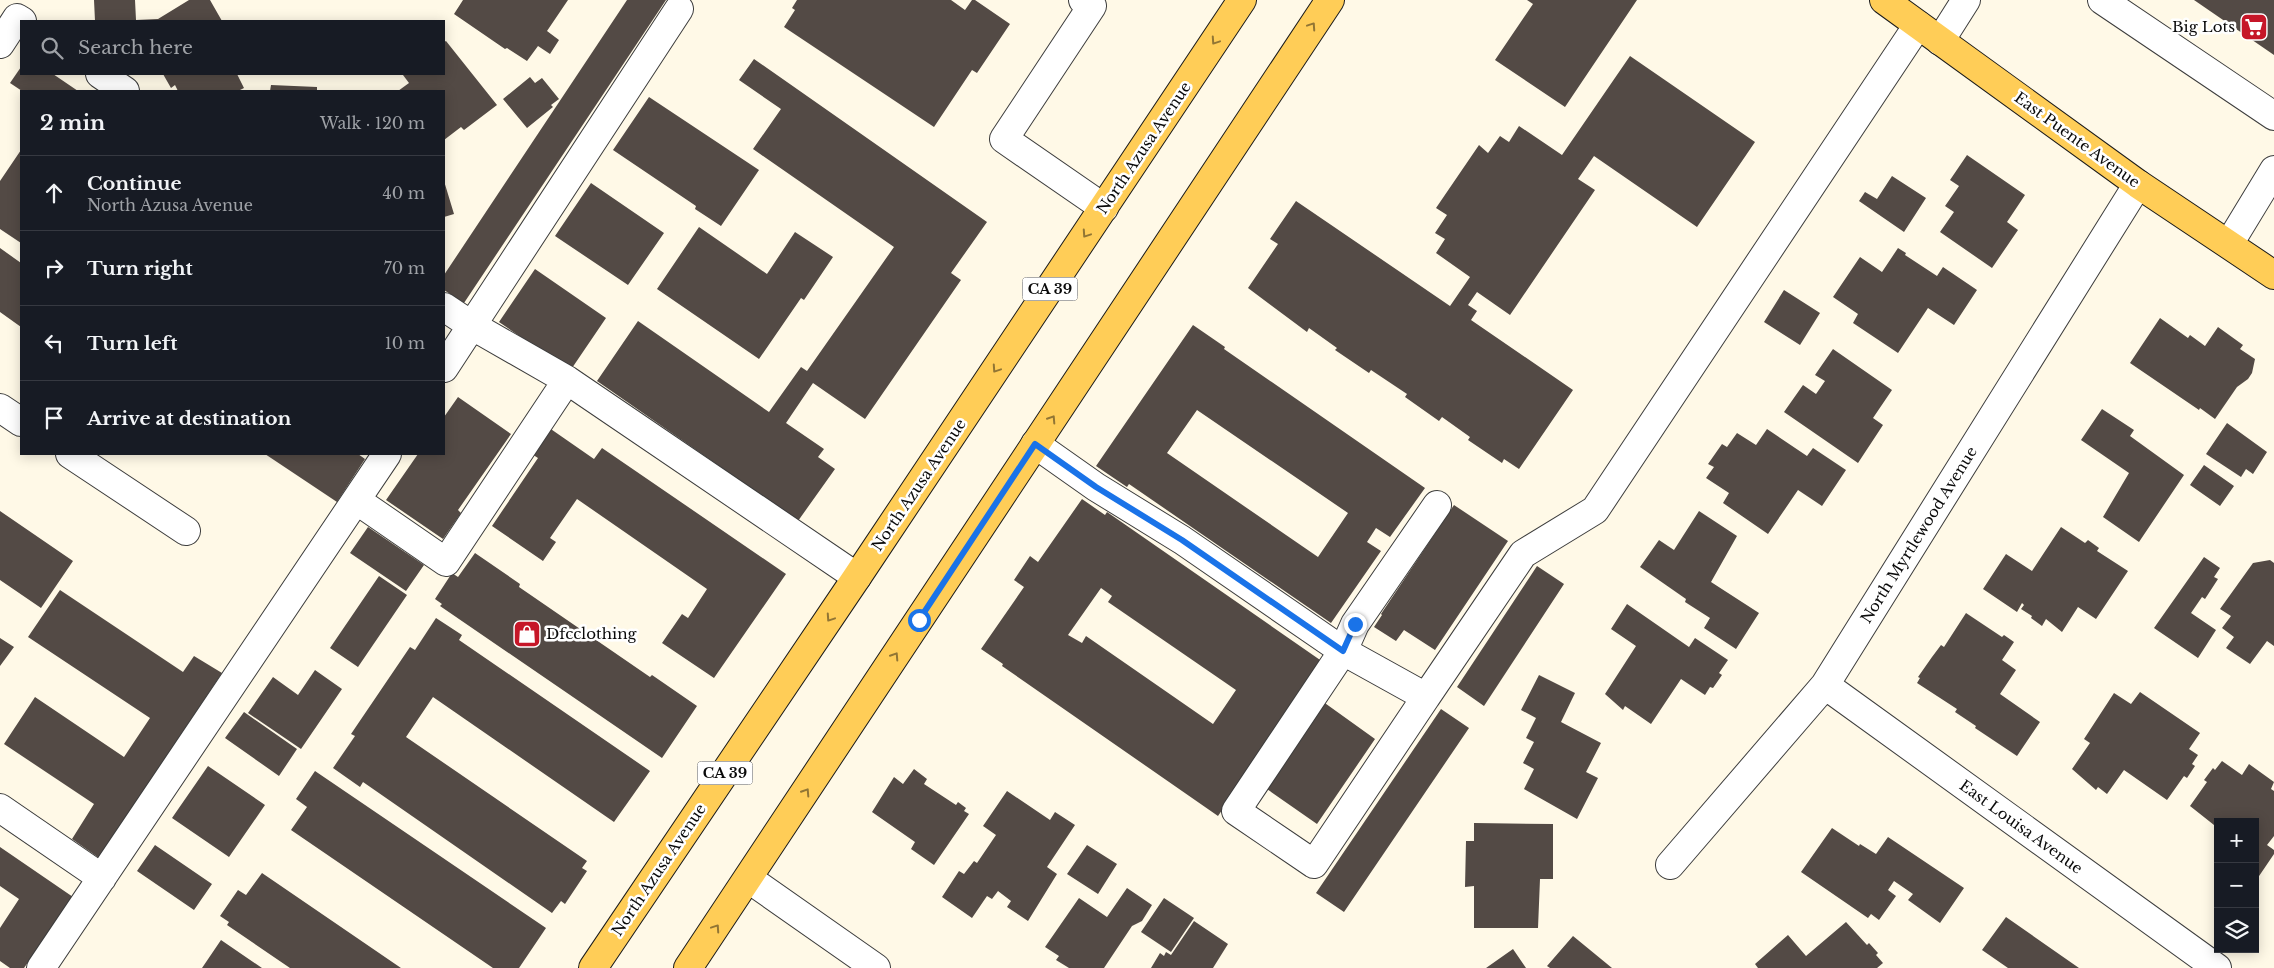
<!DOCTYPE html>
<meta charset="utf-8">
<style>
:root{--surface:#171b24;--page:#20242c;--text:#f1f3f6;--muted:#9ea1a6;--line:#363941}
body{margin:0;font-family:"Libre Baskerville",serif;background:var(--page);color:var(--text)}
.controls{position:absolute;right:15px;bottom:15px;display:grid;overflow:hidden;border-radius:0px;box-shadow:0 2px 12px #0003}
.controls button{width:45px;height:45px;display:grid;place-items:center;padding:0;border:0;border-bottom:1px solid var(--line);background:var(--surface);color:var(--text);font:25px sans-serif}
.stop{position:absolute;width:15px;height:15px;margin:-11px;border:4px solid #1a73e8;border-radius:50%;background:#fff}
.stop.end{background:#1a73e8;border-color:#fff;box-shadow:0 1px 5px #0008}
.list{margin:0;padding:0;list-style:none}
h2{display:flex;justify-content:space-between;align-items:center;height:65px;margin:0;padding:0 20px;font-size:21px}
h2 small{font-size:16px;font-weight:400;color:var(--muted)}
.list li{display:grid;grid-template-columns:32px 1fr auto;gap:15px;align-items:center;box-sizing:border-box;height:75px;padding:0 20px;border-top:1px solid var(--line)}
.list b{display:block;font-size:19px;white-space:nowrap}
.list p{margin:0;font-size:16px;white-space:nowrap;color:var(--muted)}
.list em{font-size:16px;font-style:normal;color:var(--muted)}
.icon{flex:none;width:28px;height:28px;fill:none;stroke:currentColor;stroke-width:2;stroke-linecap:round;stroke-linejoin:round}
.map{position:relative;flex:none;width:2274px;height:968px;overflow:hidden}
.search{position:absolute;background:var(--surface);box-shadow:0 2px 12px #0003;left:20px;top:20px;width:425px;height:55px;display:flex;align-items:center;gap:12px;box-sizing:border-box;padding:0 18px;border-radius:0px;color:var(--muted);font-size:19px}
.panel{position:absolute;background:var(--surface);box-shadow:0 2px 12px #0003;left:20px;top:90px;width:425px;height:365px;border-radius:0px}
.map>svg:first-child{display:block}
.building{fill:#534a45;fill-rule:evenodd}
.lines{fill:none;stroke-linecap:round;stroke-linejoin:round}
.minor-casing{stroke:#3d3d3d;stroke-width:30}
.major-casing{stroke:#1b1b1b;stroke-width:30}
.minor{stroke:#fff;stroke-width:28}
.major{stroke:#ffcd57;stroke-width:28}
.oneway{stroke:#917534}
.route{stroke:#1a73e8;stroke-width:6}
.labels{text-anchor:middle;stroke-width:5;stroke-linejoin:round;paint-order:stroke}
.shield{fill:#fff;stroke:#545454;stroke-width:1}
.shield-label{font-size:14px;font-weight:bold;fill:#0a0a0a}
.poi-label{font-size:15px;fill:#0a0a0a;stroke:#fff;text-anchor:end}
.street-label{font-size:15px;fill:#0a0a0a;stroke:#fff}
</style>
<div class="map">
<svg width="2274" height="968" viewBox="0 0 2274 968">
<rect width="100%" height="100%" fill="#fff9e7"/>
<path class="building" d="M94,0h41l1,20 22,-1 31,-19h21l12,21h-127z
M463,0h105l-21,31 12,9 -9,14 -12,-8 -11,15 -20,-13 -2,1 -51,-35z
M627,0h39l-202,303 -20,-13v-15z
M797,0h154l14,10 7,-10h3l35,24 -33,49 -5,-3 -38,57 -150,-100 11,-17 -3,-2z
M1527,0h110l-72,107 -70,-47 38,-56z
M2194,0h80v55z
M446,41l51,64 -33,25 -3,-3 -17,13v-49h-46l11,-8 -6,-8 1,-1h40v-32z
M1630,56l125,86 -58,85 -103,-71 -16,23 17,11 -85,125 -33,-23 -9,13 9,6 -6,9 102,70 -54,79 -15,-10 -2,4 -34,-23 2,-3 -28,-20 -3,4 -34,-24 2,-3 -36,-24 -2,3 -34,-23 2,-2 -28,-20 -2,4 -59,-44 30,-44 -8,-5 26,-38 154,105 20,-29 -34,-24 9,-14 -10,-6 12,-18 -11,-7 43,-63 9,8 12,-17 9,6 10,-16 43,29z
M754,59l233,163 -36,51 10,7 -96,139 -52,-36 -27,40 38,26 -6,8 17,12 -37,52 -201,-140 41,-60 131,91 32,-45 6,4 87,-124 -141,-98 28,-40 -42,-29z
M21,67v7h32l25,17h-56l-12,-8z
M163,74h74l7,14 -6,3h-60l-3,-6 -4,3z
M530,77l5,6 7,-5 17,21 -8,6 2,2 -26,21 -24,-29z
M271,85l46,2v4h-47z
M649,97l110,73 -38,56 -26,-17 1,-3 -83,-56z
M21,150v93l-21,-14v-48z
M1967,155l58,40 -18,27 11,8 -26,38 -52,-36 14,-20 -9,-6 14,-20 -9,-6z
M1892,176l34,22 -22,34 -45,-31 6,-9 12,7z
M444,181l10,33 -10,3z
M591,183l73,50 -36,52 -73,-49z
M699,227l68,47 28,-42 38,25 -29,43 -3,-2 -42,61 -102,-70z
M0,248l21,15v64l-21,-15z
M1898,248l8,5 -1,2 32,21 6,-9 34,23 -23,35 -26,-17 -30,45 -45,-30 5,-9 -25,-17 27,-40 22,15z
M535,269l71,49 -36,53 -71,-49z
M1784,290l36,23 -20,32 -36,-23z
M2160,318l28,20 2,-3 15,11 13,-19 25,18 -3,4 15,10 -3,14 -4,6 -11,8 -22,32 -15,-11 -1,2 -69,-47z
M1193,325l32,22 -1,2 201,139 -35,49 -14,-9 -9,14 14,9 -50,72 -202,-139 -2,3 -31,-21zM1197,410l151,103 -30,44 -151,-104z
M1833,349l59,41 -19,28 10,7 -25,38 -74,-51 19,-27 13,9 9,-13 -10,-6z
M458,397l53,37 -53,76 3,3 -18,26 -57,-39 32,-46h26v-37z
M2102,409l32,21 -4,6 54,39 -45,67 -36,-25 26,-44 -48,-33z
M2227,423l40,29 -14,22 -7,-5 -5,8 -35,-23z
M545,425l49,34 8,-11 184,126 -72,104 -52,-35 20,-29 6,4 19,-29 -130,-90 -27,39 6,4 -13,19 -51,-35 46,-68 -11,-7z
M1767,429l40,27 6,-8 33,22 -24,36 -24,-16 -30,44 -45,-31 6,-10 -23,-15 8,-11 -6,-3 14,-20 5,3 10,-14 19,12z
M265,454h93l7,5 -28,43z
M2204,465l30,21 -14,20 -30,-21z
M1082,499l23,16 2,-3 216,150 -105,154 -216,-150 1,-2 -22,-15 43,-62 -10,-7 16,-24 8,6zM1101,588l11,8 -4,6 128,88 -23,34 -127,-88 -4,7 -14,-8z
M1454,505l54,36 -73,109 -31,-20 -8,11 -22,-14 8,-12 -1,-1z
M0,511l73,50 -32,47 -41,-28z
M1699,511l38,25 -26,46 48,31 -23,36 -32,-21 6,-10 -25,-16 1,-3 -46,-32 19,-27 15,10z
M368,527l56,38 -18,26 -56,-38z
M2061,527l24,16 3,-3 11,8 -2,3 31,20 -32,48 -18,-12 -16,25 -16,-13 -4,7 -11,-8 1,-2 -11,-7 3,-4 -2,-2 -5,9 -34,-23 23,-35 26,17z
M475,553l45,31 -1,3 131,90 2,-2 45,31 -35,52 -222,-152 2,-2 -7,-5 17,-26 6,4z
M2204,557l16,11 -6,9 4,2 -13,20 -3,-2 -11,16 25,17 -18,28 -44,-30z
M2270,560l4,3v83l-7,-5 -17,23 -24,-16 8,-11 -12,-9 9,-12 -11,-7 33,-46z
M1537,566l27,18 -80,122 -27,-19z
M379,576l28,19 -49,72 -28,-19z
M60,590l123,82 11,-16 28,17 -123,185 -27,-19 22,-35 -90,-60 31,-47 89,60 26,-39 -122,-81z
M1627,604l62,43 6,-9 33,22 -9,13 3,2 -9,13 -3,-1 -5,8 -24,-16 -30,45 -26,-18 -2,4 -18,-16 31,-48 -25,-17z
M1966,613l36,24 2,-2 10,7 -12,18 14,10 -16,24 40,28 -23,34 -42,-28 1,-2 -21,-14 2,-3 -40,-26 3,-5 -2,-1 14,-20 9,-12 3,2z
M436,618l26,17 -3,5 191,131 -36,51 -181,-125 -27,40 181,124 -5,7 5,3 -22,33 -4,-3 -9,12 -189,-131 -3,5 -27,-19 22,-32 -4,-2 59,-87 5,3z
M0,638l14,9 -14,19z
M315,670l27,19 -41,60 -53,-36 25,-36 25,18z
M1539,675l36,18 -14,29 40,21 -15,29 12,6 -21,41 -53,-30 10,-20 -11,-6 11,-21 -8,-4 10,-20 -15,-8z
M2140,692l60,41 -11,16 9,6 -6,9 3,2 -8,12 -3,-2 -17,24 -43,-30 -17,24 -9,-7 -2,3 -24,-21 18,-26 -6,-4 30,-46 17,11z
M1322,701l53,38 -58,85 -53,-37z
M1441,709l28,19 -125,184 -28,-19z
M244,712l53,37 -18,27 -54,-38z
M2222,761l20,14 7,-11 25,18 -3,7 3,2v45l-7,9 7,5v4l-19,28v-60h-37v3h-4l-24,-19 17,-24 -3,-2 9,-12 2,2z
M208,766l57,39 -36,52 -57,-39z
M914,769l13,10 -3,5 32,21 2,-3 8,6 -2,3 5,3 -35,51 -23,-16 4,-7 -43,-30 22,-35 9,7z
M315,771l231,157 -27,40h-26l-202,-138 16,-23 -11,-8z
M1007,791l43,29 5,-8 20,13 -28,42 10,7 -29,47 -21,-14 4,-6 -13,-10 -6,8 -5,-3 -15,22 -30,-21 17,-26 5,3 10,-13 3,2 19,-28 -13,-9z
M1474,823l79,1v55h-13l-2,49h-64v-42l-9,1 1,-46h8z
M1832,828l27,18 1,-2 16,10 12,-17 76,51 -24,35 -32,-23 5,-6 -19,-13 -6,9 8,6 -17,24 -8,-6 -3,4 -67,-46z
M155,845l57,39 -18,26 -57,-39z
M1087,845l30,19 -19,30 -31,-20z
M0,847l73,50 -49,71h-14l-10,-7v-33l19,-29 -19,-13z
M262,873l139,95h-111l-63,-43 2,-3 -9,-6 18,-26 8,5z
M1127,888l25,17 -10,16 -10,5 -28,42h-35l-13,-8 3,-4 -14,-9 34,-49 28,19z
M1164,898l30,20 -23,34 -30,-20z
M2006,917l73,51h-71l-26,-18z
M1194,921l34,23 -15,24h-62l9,-15 4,3 2,-4 5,3z
M1846,922l21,23 2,-2 9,10 -2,2 7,8 -6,5h-119l-3,-4 33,-29 18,21z
M1573,936l39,32h-62l-3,-2z
M221,940l41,28h-60z
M1513,949l13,19h-40z"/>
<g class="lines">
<g class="minor-casing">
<path id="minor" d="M1083,0l9,6 -88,133 100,69
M2102,0l172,116
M1940,41l26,-41
M0,44l17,-26 5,3
M100,74l25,17
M2229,244l45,-74
M444,307l27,18 96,55 290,197
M444,368l235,-359
M0,408l21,14
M1035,444l61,43 86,53 161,111 83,46 -112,167 -78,-53 107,-160 12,-27 82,-119
M70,454l116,77
M356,500l90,62 121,-182
M1825,685l392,283
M1426,697l97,-143 72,-44 323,-485
M0,808l102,70
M1670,865l155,-180 313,-501
M749,879l127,89
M41,968l346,-514"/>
</g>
<g class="major-casing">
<path id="major" d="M1884,0l254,184 136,91
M593,968l264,-391 385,-577
M688,968l642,-968"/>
</g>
<use href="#minor" class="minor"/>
<use href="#major" class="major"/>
</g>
<defs><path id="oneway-chevron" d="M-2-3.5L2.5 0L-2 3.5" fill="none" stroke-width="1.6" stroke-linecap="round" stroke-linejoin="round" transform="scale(1.25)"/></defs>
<g class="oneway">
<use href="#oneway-chevron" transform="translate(1312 26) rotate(-56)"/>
<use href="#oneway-chevron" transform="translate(1215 41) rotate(124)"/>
<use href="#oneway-chevron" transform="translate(1086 234) rotate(124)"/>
<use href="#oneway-chevron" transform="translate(996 369) rotate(124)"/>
<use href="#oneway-chevron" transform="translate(1052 419) rotate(-57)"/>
<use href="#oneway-chevron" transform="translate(830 618) rotate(124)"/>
<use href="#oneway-chevron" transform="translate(895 656) rotate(-57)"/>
<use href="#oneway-chevron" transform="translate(806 792) rotate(-57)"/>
<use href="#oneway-chevron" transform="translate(716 928) rotate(-56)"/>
</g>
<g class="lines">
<path class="route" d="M919,620l116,-176 61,43 86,53 161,111 12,-27"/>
</g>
<defs>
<g id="supermarket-square" transform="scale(1.4375)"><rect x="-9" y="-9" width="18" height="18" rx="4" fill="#c61628" stroke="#fff"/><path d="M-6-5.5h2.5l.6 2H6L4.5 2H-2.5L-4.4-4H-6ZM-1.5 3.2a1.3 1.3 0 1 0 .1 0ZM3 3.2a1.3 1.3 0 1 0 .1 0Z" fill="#fff"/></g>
<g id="shop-square" transform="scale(1.4375)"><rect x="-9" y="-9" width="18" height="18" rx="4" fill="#c61628" stroke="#fff"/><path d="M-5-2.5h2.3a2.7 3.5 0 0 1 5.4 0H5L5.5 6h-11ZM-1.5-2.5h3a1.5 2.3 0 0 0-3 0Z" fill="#fff"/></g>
</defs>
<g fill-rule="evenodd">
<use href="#supermarket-square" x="2254" y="27"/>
<use href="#shop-square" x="527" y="634"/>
</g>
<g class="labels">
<g class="shield">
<rect x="1022.5" y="277.5" width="55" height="23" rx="4"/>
<rect x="697.5" y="761.5" width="55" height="23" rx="4"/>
</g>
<g class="shield-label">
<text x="1050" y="294">CA 39</text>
<text x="725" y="778">CA 39</text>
</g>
<g class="poi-label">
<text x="2235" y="32">Big Lots</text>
<text x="546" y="639" text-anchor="start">Dfcclothing</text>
</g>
<g class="street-label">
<text transform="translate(2077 140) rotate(36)" y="5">East Puente Avenue</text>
<text transform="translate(1144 148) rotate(-56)" y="5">North Azusa Avenue</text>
<text transform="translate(919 485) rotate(-56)" y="5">North Azusa Avenue</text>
<text transform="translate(1919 535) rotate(-58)" y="5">North Myrtlewood Avenue</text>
<text transform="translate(2021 827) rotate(36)" y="5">East Louisa Avenue</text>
<text transform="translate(659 870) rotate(-56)" y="5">North Azusa Avenue</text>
</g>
</g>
</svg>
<div class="controls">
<button>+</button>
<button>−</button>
<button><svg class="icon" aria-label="layers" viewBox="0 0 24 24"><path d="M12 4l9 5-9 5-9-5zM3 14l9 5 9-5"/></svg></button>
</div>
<div class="stop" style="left:919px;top:620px"></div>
<div class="stop end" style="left:1355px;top:624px"></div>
<div class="search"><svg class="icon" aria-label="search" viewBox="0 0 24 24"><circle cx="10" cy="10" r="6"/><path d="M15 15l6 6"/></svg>Search here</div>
<section class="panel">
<h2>2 min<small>Walk · 120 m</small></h2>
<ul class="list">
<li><svg class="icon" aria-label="ahead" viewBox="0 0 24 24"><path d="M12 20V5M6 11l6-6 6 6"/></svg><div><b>Continue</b><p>North Azusa Avenue</p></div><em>40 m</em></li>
<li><svg class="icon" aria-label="right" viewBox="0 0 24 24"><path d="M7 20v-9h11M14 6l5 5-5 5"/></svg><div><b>Turn right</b></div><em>70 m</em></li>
<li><svg class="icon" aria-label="left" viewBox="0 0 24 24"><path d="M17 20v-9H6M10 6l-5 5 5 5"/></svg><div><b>Turn left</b></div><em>10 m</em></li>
<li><svg class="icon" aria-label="arrive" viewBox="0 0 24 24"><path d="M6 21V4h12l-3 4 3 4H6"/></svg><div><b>Arrive at destination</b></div></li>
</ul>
</section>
</div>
